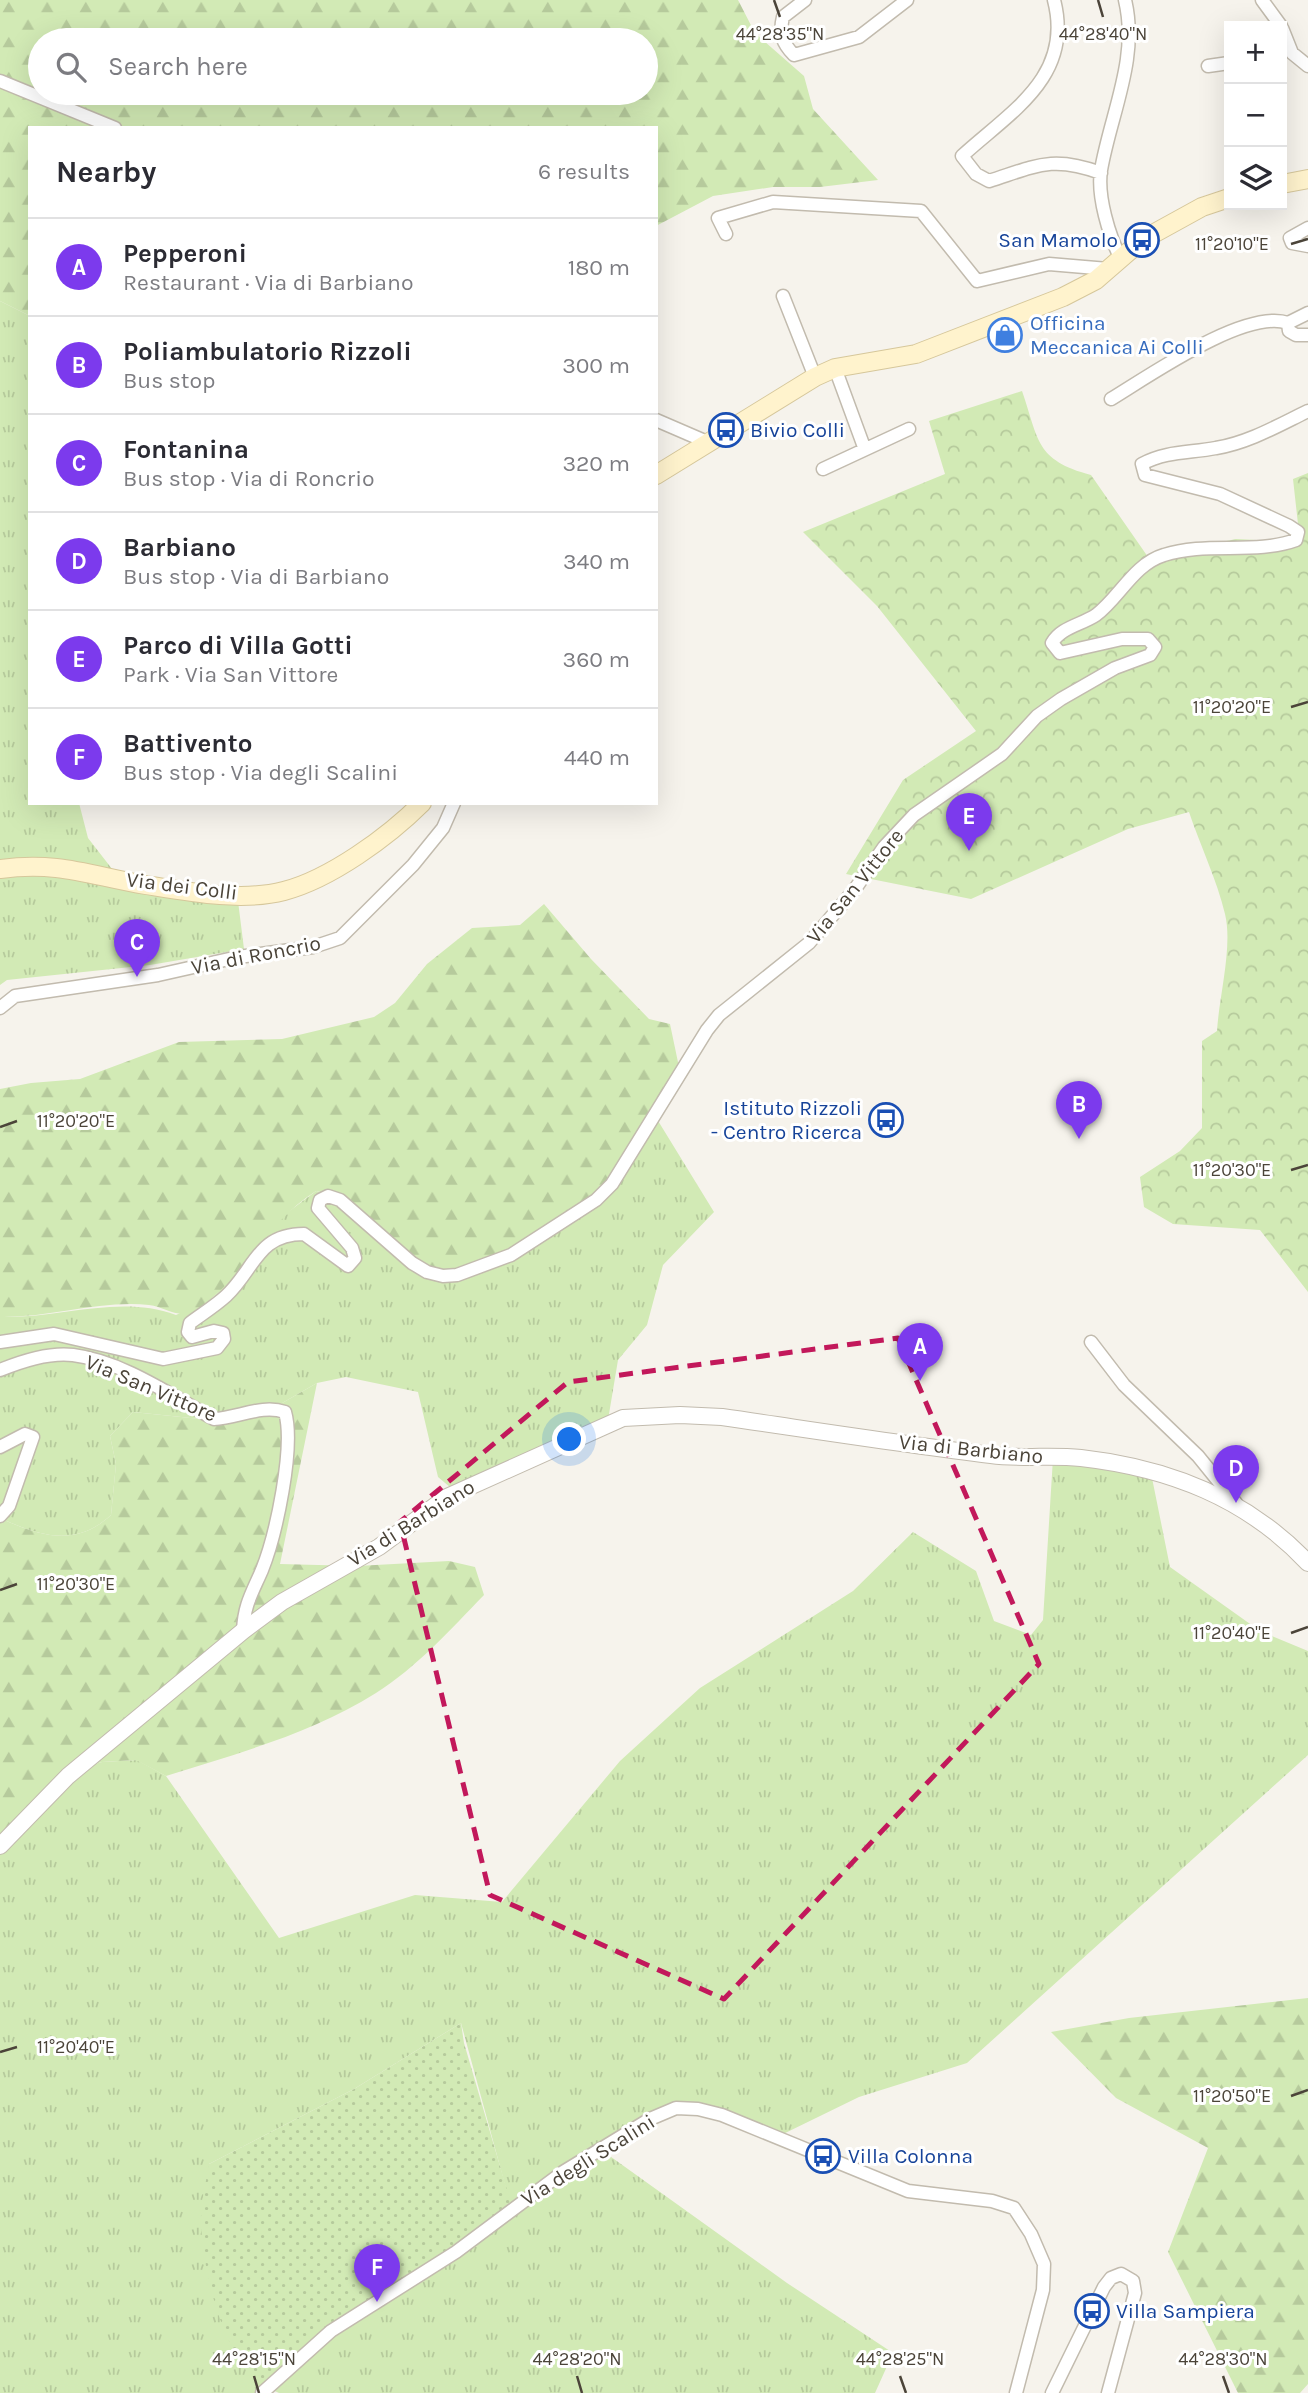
<!DOCTYPE html>
<meta charset="utf-8">
<style>
:root{--surface:#fff;--page:#f2f2f3;--text:#2b2b33;--muted:#7c7c81;--line:#e1e1e2;--accent:#7c3aed}
body{margin:0;font-family:Karla,sans-serif;background:var(--page);color:var(--text)}
.controls{position:absolute;right:21px;top:21px;display:grid;overflow:hidden;border-radius:0px;box-shadow:0 7px 28px #0002}
.controls button{width:63px;height:63px;display:grid;place-items:center;padding:0;border:0;border-bottom:2px solid var(--line);background:var(--surface);color:var(--text);font:35px sans-serif}
.you{position:absolute;left:570px;top:1440px;width:24px;height:24px;margin:-18px;border:5px solid #fff;border-radius:50%;background:#1a73e8;box-shadow:0 0 0 10px #1a73e833}
.badge{display:grid;place-items:center;width:46px;height:46px;border-radius:50%;background:var(--accent);color:#fff;font-size:23px;font-weight:700}
.pin{position:absolute;translate:-50% -58px;filter:drop-shadow(0 2px 4px #0008)}
.pin::after{content:'';position:absolute;top:37px;width:24px;height:21px;background:inherit;clip-path:polygon(0 0,100% 0,50% 100%)}
.list{margin:0;padding:0;list-style:none}
h2{display:flex;justify-content:space-between;align-items:center;height:91px;margin:0;padding:0 28px;font-size:30px}
h2 small{font-size:23px;font-weight:400;color:var(--muted)}
.list li{display:grid;grid-template-columns:46px 1fr auto;gap:21px;align-items:center;box-sizing:border-box;height:98px;padding:0 28px;border-top:2px solid var(--line)}
.list b{display:block;font-size:26px;white-space:nowrap}
.list p{margin:0;font-size:23px;white-space:nowrap;color:var(--muted)}
.list em{font-size:23px;font-style:normal;color:var(--muted)}
.icon{flex:none;width:38px;height:38px;fill:none;stroke:currentColor;stroke-width:2;stroke-linecap:round;stroke-linejoin:round}
.map{position:relative;flex:none;width:1308px;height:2393px;overflow:hidden}
.search{position:absolute;background:var(--surface);box-shadow:0 7px 28px #0002;left:28px;top:28px;width:630px;height:77px;display:flex;align-items:center;gap:18px;box-sizing:border-box;padding:0 24px;border-radius:38px;color:var(--muted);font-size:26px}
.panel{position:absolute;background:var(--surface);box-shadow:0 7px 28px #0002;left:28px;top:126px;width:630px;height:679px;border-radius:0px}
.map>svg:first-child{display:block}
.grass{fill:url(#grass-tufts);fill-rule:evenodd}
.forest{fill:url(#forest-firs);fill-rule:evenodd}
.park{fill:url(#park-crowns)}
.garden{fill:url(#garden-dots)}
.lines{fill:none;stroke-linecap:round;stroke-linejoin:round}
.minor-casing{stroke:#c2bbae;stroke-width:15}
.tertiary-casing{stroke:#c2bbae;stroke-width:18}
.secondary-casing{stroke:#d6c79b;stroke-width:20}
.minor{stroke:#fff;stroke-width:12}
.tertiary{stroke:#fff;stroke-width:16}
.secondary{stroke:#fff3cd;stroke-width:18}
.marked{fill:none;stroke:#c2185b;stroke-width:5;stroke-dasharray:14 9;stroke-linejoin:round}
.ticks{fill:none;stroke:#4b4439;stroke-width:2.5}
.labels{text-anchor:middle;stroke-width:6;stroke-linejoin:round;paint-order:stroke}
.transit-label{font-size:21px;fill:#164399;stroke:#fff;text-anchor:start}
.shop-label{font-size:21px;fill:#366cbe;stroke:#fff;text-anchor:start}
.street-label{font-size:21px;fill:#4b4439;stroke:#fff}
.ticks-label{font-size:18px;text-anchor:middle;fill:#4b4439;stroke:#fff;stroke-width:6;stroke-linejoin:round;paint-order:stroke}
</style>
<div class="map">
<svg width="1308" height="2393" viewBox="0 0 1308 2393">
<defs>
<pattern id="grass-tufts" width="24" height="20" patternUnits="userSpaceOnUse" patternTransform="scale(1.75)"><rect width="24" height="20" fill="#d2eab5"/><path d="M3 7l-1-3M5 7V3M7 7l1-3M15 17l-1-3M17 17v-4M19 17l1-3" fill="none" stroke="#b6ca9c"/></pattern>
<pattern id="forest-firs" width="22" height="20" patternUnits="userSpaceOnUse" patternTransform="scale(1.75)"><rect width="22" height="20" fill="#d2eab5"/><path d="M5 1l3.5 6h-7zM16 11l3.5 6h-7z" fill="#b6ca9c"/></pattern>
<pattern id="park-crowns" width="20" height="18" patternUnits="userSpaceOnUse" patternTransform="scale(1.75)"><rect width="20" height="18" fill="#d2eab5"/><path d="M2 6a3 3 0 1 1 6 0M12 15a3 3 0 1 1 6 0" fill="none" stroke="#b6ca9c"/></pattern>
<pattern id="garden-dots" width="8" height="8" patternUnits="userSpaceOnUse" patternTransform="scale(1.75)"><rect width="8" height="8" fill="#d2eab5"/><path d="M2 2h.1M6 6h.1" fill="none" stroke="#b6ca9c" stroke-width="1.8" stroke-linecap="round"/></pattern>
</defs>
<rect width="100%" height="100%" fill="#f6f3ec"/>
<path class="grass" d="M0,301l30,15v487h49l9,35 28,36 121,19 7,56 -94,16 -143,15 -7,5z
M652,1111l62,101 -51,53 -16,60 -29,35 -11,66 -150,67 -19,-16 -20,-85 -72,-15 -29,6 -40,23 -67,14 -77,-8 -23,24 6,28 -5,51c-36,33 -71,21 -111,3v-201c59,2 119,-23 176,-2l37,-17 37,-41 25,-35 41,-31c46,11 64,36 96,68z
M1053,1458l98,15 19,94 90,64 48,20v104l-341,308 -108,34 -84,41 -78,-32 -41,10 -56,33 187,134 106,70 -18,40h-596l-11,-5 -6,5h-262v-554l66,-67 36,-10 35,-2 29,16 113,162 136,-43 87,7 118,-141 80,-73 153,-97 60,-59 63,39 18,50 37,14 12,-15zM461,2023l50,184 -212,150 -90,-193 145,-75z"/>
<path class="forest" d="M0,0h738l17,33 49,43 9,33 65,71 -58,7h-47l-60,9 -57,30v-98h-626v188l-30,-15zM40,40h606v53h-606z
M544,904l47,55 58,60 21,5 9,43 -53,96 -50,54 -98,50 -49,1 -17,-9 -42,-42 -28,-20 -26,-6c-47,30 -64,73 -104,107 -5,5 -15,13 -22,15 -15,4 -26,-6 -41,-8 -49,-5 -99,13 -149,12v-228l31,-6 49,-4 99,-37 103,-3 92,-22 21,-14 32,-39 45,-36 48,-3z
M317,1383l-37,181 77,2 92,-5 26,6 9,28c-34,35 -67,72 -108,98 -65,41 -138,60 -210,83l-30,-16 -34,2 -36,10 -66,67v-321c40,18 75,30 111,-3l5,-51 -6,-28 23,-24 77,8 67,-14z
M1308,1998v386l-8,9h-62l-70,-141 40,-104 -92,-50 -65,-66 78,-14z"/>
<path class="park" d="M1022,391c17,49 13,69 69,84l57,82 88,-18 64,3 -7,-63 15,-6v819l-48,-62 -87,-6 -29,-17 -4,-30 40,-26 22,-23v-87l15,-10c2,-34 16,-85 8,-117 -8,-34 -25,-69 -36,-102l-61,17 -157,70 -125,-25 57,-94 73,-49 -99,-125 -74,-74 142,-58 -16,-53z"/>
<path class="garden" d="M461,2023l3,20 48,164 -154,107 -90,74c-45,-25 -65,-117 -67,-165 -1,-19 5,-40 8,-59l145,-75z"/>
<g class="lines">
<g class="minor-casing">
<path id="minor" d="M805,0l-22,17c-4,16 -1,26 11,38l65,-18 48,-37
M1054,0c20,77 -44,112 -92,156l14,18 13,7c47,-15 63,-26 112,-8
M1262,0l19,26
M1282,28l10,25 16,13
M1208,66l21,-3
M0,81l115,47
M1308,228l-18,10 2,5 16,3
M726,234l-8,-16 55,-16 148,9 56,70 72,-17 59,5
M1121,259c-12,-23 -24,-63 -20,-89 10,-57 38,-112 24,-170
M783,296l32,81
M1308,313l-20,10 1,8 7,4h12
M835,368l29,79
M1111,399c38,-23 135,-91 177,-76
M656,420l51,22
M823,469l86,-40
M0,1008l15,-12 143,-21 80,-18 75,-10 27,-9 73,-73 30,-37 11,-25
M0,1342l54,-8 109,25 54,-11 7,-9 -1,-6 -9,-2 -22,6 -4,-5 2,-9c12,-9 25,-17 36,-27 29,-27 31,-62 78,-62l44,32 7,-8 -3,-10 -34,-40 2,-8 8,-4 12,4 72,63 15,9 16,4 14,-1 54,-20 85,-55 16,-16 95,-154 12,-15 90,-72 46,-54 29,-42 30,-32 88,-61 35,-38 24,-17 54,-31 35,-13 5,-8 -7,-8h-26l-62,14 -8,-10c9,-16 29,-18 44,-28 23,-17 38,-51 68,-60 42,-14 91,0 132,-15l2,-8 -9,-6 -69,-32 -75,-19 -3,-11c24,-13 48,-11 74,-16 32,-5 63,-23 92,-37
M1091,1342l33,43 74,71 38,47
M0,1370c22,-9 49,-18 73,-15 49,6 99,41 141,64 24,-1 48,-15 71,-7 10,35 -9,123 -23,158 -10,23 -18,35 -19,61
M0,1447l25,-13 8,3 -24,69 -9,10
M262,2393l69,-62 125,-79 107,-80 87,-53 26,-11 22,1 24,6 186,76 84,10 22,7 17,26 13,30 -1,26 -27,103
M1052,2393l52,-106 7,-9 10,-4 12,7 2,12 -27,100"/>
</g>
<g class="tertiary-casing">
<path id="tertiary" d="M0,1846l68,-70 175,-145 39,-29 97,-55 68,-50 176,-79 57,-3 42,2c90,13 179,27 269,38 30,4 61,0 90,3 88,10 166,40 227,105"/>
</g>
<g class="secondary-casing">
<path id="secondary" d="M1282,184l26,-5
M656,475l159,-98 20,-9 81,-14 147,-57 33,-17 46,-40 60,-33 27,-9
M0,869c60,-8 91,7 146,16 43,7 96,17 138,6 46,-12 104,-54 138,-88"/>
</g>
<use href="#minor" class="minor"/>
<use href="#tertiary" class="tertiary"/>
<use href="#secondary" class="secondary"/>
</g>
<path class="marked" d="M898,1338l141,326 -315,335 -234,-104 -90,-373 168,-140z"/>
<path class="ticks" d="M774,0l6,17M1098,0l5,17M1291,244l17,-5M1291,707l17,-5M0,1127l17,-6M1291,1170l17,-5M0,1590l17,-6M1291,1633l17,-6M0,2052l17,-5M1291,2096l17,-6M254,2376l5,17M577,2376l5,17M900,2376l6,17M1223,2376l6,17"/>
<defs>
<g id="bus-ring" transform="scale(1.75)"><circle r="9.5" fill="#fff" stroke="#1a4fb4" stroke-width="1.5"/><path d="M-5-6H5V4H4V6H2V4H-2V6H-4V4H-5ZM-3.5-4V0h7V-4ZM-3.5 1.2v1.5H-2V1.2ZM2 1.2v1.5H3.5V1.2Z" fill="#1a4fb4"/></g>
<g id="shop-ring" transform="scale(1.75)"><circle r="9.5" fill="#fff" stroke="#3f7fe0" stroke-width="1.5"/><path d="M-5-2.5h2.3a2.7 3.5 0 0 1 5.4 0H5L5.5 6h-11ZM-1.5-2.5h3a1.5 2.3 0 0 0-3 0Z" fill="#3f7fe0"/></g>
</defs>
<g fill-rule="evenodd">
<use href="#bus-ring" x="1142" y="240"/>
<use href="#shop-ring" x="1005" y="335"/>
<use href="#bus-ring" x="726" y="430"/>
<use href="#bus-ring" x="886" y="1120"/>
<use href="#bus-ring" x="823" y="2156"/>
<use href="#bus-ring" x="1092" y="2311"/>
</g>
<g class="labels">
<g class="transit-label">
<text x="1118" y="247" text-anchor="end">San Mamolo</text>
<text x="750" y="437">Bivio Colli</text>
<text x="862" y="1115" text-anchor="end">Istituto Rizzoli<tspan x="862" dy="24">- Centro Ricerca</tspan></text>
<text x="848" y="2163">Villa Colonna</text>
<text x="1116" y="2318">Villa Sampiera</text>
</g>
<g class="shop-label">
<text x="1030" y="330">Officina<tspan x="1030" dy="24">Meccanica Ai Colli</tspan></text>
</g>
<g class="street-label">
<text transform="translate(182 886) rotate(7)" y="7">Via dei Colli</text>
<text transform="translate(855 886) rotate(-51)" y="7">Via San Vittore</text>
<text transform="translate(256 955) rotate(-11)" y="7">Via di Roncrio</text>
<text transform="translate(151 1388) rotate(23)" y="7">Via San Vittore</text>
<text transform="translate(971 1449) rotate(6)" y="7">Via di Barbiano</text>
<text transform="translate(411 1523) rotate(-32)" y="7">Via di Barbiano</text>
<text transform="translate(588 2160) rotate(-32)" y="7">Via degli Scalini</text>
</g>
</g>
<g class="ticks-label">
<text x="780" y="40">44°28'35"N</text>
<text x="1103" y="40">44°28'40"N</text>
<text x="1232" y="250">11°20'10"E</text>
<text x="1232" y="713">11°20'20"E</text>
<text x="76" y="1127">11°20'20"E</text>
<text x="1232" y="1176">11°20'30"E</text>
<text x="76" y="1590">11°20'30"E</text>
<text x="1232" y="1639">11°20'40"E</text>
<text x="76" y="2053">11°20'40"E</text>
<text x="1232" y="2102">11°20'50"E</text>
<text x="254" y="2365">44°28'15"N</text>
<text x="577" y="2365">44°28'20"N</text>
<text x="900" y="2365">44°28'25"N</text>
<text x="1223" y="2365">44°28'30"N</text>
</g>
</svg>
<div class="controls">
<button>+</button>
<button>−</button>
<button><svg class="icon" aria-label="layers" viewBox="0 0 24 24"><path d="M12 4l9 5-9 5-9-5zM3 14l9 5 9-5"/></svg></button>
</div>
<div class="you"></div>
<div class="pin badge" style="left:920px;top:1381px">A</div>
<div class="pin badge" style="left:1079px;top:1139px">B</div>
<div class="pin badge" style="left:137px;top:977px">C</div>
<div class="pin badge" style="left:1236px;top:1503px">D</div>
<div class="pin badge" style="left:969px;top:851px">E</div>
<div class="pin badge" style="left:377px;top:2302px">F</div>
<div class="search"><svg class="icon" aria-label="search" viewBox="0 0 24 24"><circle cx="10" cy="10" r="6"/><path d="M15 15l6 6"/></svg>Search here</div>
<section class="panel">
<h2>Nearby<small>6 results</small></h2>
<ul class="list">
<li><span class="badge">A</span><div><b>Pepperoni</b><p>Restaurant · Via di Barbiano</p></div><em>180 m</em></li>
<li><span class="badge">B</span><div><b>Poliambulatorio Rizzoli</b><p>Bus stop</p></div><em>300 m</em></li>
<li><span class="badge">C</span><div><b>Fontanina</b><p>Bus stop · Via di Roncrio</p></div><em>320 m</em></li>
<li><span class="badge">D</span><div><b>Barbiano</b><p>Bus stop · Via di Barbiano</p></div><em>340 m</em></li>
<li><span class="badge">E</span><div><b>Parco di Villa Gotti</b><p>Park · Via San Vittore</p></div><em>360 m</em></li>
<li><span class="badge">F</span><div><b>Battivento</b><p>Bus stop · Via degli Scalini</p></div><em>440 m</em></li>
</ul>
</section>
</div>
